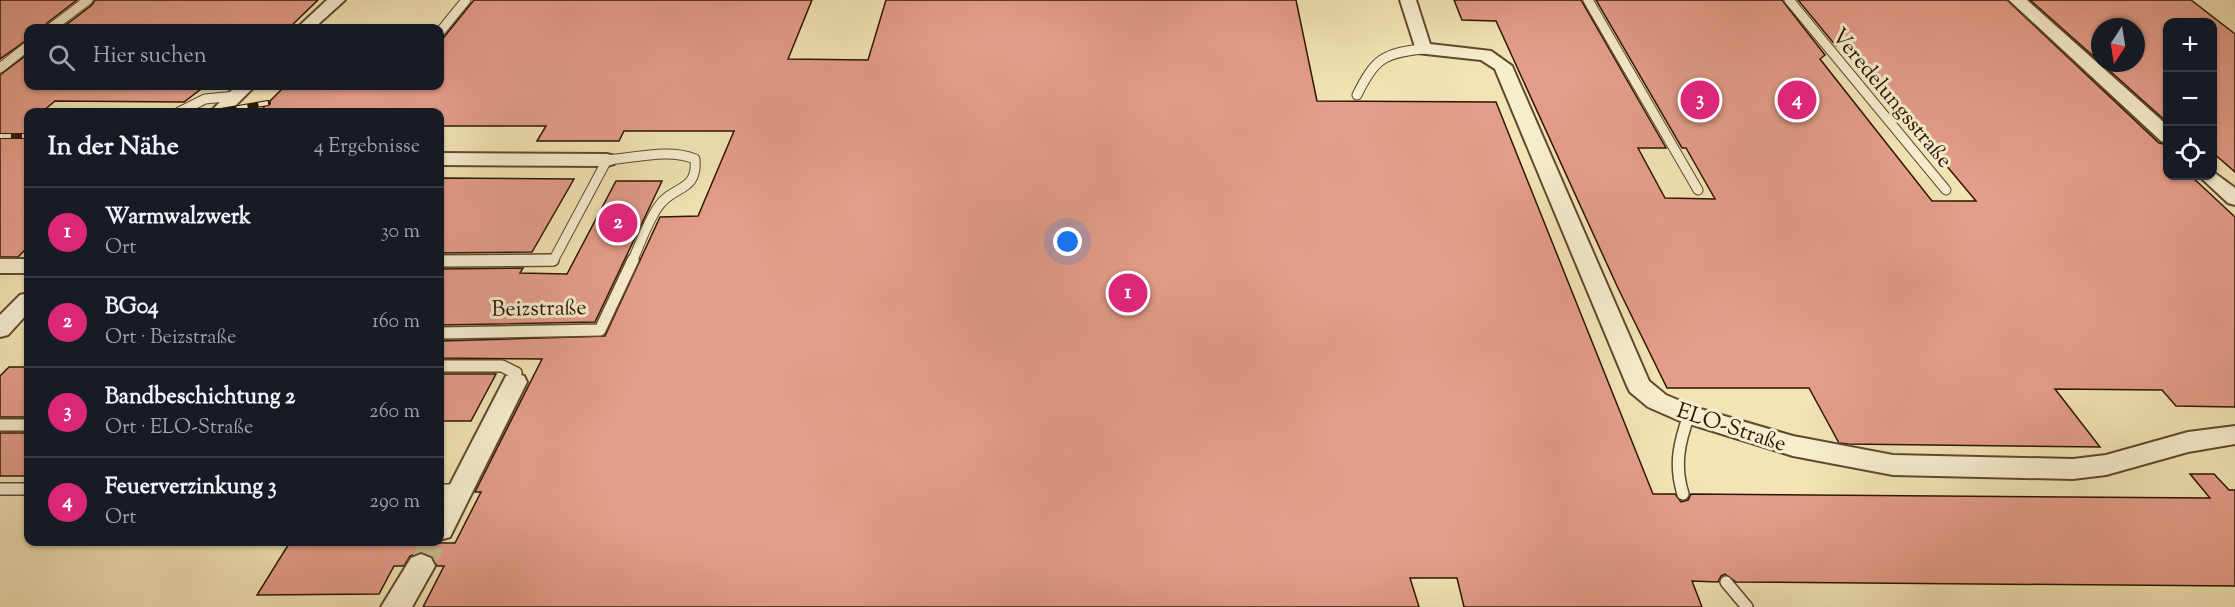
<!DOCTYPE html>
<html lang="de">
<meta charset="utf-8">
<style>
:root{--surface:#171b24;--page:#242831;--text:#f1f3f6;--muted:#9ea1a6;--line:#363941;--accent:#db2777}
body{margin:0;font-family:"Sorts Mill Goudy",serif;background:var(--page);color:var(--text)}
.controls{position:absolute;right:18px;top:18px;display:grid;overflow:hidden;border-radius:12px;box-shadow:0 2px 4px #0004}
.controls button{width:54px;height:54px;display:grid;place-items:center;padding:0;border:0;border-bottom:2px solid var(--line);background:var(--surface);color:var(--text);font:30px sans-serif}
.compass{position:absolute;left:2091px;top:18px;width:54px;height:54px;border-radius:50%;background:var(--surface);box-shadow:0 2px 4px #0004;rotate:192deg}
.you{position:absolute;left:1068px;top:242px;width:21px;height:21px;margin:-15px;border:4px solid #fff;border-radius:50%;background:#1a73e8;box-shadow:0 0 0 9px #1a73e833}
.badge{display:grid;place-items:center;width:39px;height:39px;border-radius:50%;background:var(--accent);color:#fff;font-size:20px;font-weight:700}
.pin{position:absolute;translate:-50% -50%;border:3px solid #fff;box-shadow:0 2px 6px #0006}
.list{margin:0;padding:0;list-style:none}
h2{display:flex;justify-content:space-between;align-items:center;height:78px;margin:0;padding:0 24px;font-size:26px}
h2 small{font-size:20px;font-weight:400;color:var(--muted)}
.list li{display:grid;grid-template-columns:39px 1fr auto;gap:18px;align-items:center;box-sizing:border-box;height:90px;padding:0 24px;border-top:2px solid var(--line)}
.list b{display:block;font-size:22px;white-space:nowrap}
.list p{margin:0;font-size:20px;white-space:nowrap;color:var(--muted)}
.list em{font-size:20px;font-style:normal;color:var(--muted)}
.icon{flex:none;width:33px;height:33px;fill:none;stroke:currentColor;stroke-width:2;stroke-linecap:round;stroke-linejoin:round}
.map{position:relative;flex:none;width:2235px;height:607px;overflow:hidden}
.search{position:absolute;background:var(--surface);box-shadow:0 2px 4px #0004;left:24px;top:24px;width:420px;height:66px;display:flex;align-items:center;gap:15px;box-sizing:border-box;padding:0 21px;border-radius:12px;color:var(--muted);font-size:22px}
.panel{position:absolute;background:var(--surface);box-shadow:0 2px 4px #0004;left:24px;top:108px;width:420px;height:438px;border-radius:12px}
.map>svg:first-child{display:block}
.building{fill:#e49d8a;stroke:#2e1500;stroke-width:1.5}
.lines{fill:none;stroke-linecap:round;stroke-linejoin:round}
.minor-tunnel{stroke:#cbbb91;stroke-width:25;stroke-dasharray:25 13;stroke-linecap:butt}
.service-far1-casing{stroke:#5f492d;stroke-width:11}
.service-casing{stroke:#5f492d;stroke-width:14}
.minor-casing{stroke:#5f492d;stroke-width:4}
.service-far1{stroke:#f7edcf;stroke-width:9}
.service{stroke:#f7edcf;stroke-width:11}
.minor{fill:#f7edcf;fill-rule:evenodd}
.rail-casing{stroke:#2e1500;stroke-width:6}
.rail{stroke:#f7edcf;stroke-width:4;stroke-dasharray:11;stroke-linecap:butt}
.labels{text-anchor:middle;stroke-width:6;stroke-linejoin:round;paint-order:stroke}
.street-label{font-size:22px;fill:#2e1500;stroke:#f7edcf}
</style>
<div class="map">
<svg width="2235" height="607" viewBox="0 0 2235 607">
<rect width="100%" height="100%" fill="#f2e4b5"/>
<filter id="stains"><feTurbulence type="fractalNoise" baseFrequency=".00333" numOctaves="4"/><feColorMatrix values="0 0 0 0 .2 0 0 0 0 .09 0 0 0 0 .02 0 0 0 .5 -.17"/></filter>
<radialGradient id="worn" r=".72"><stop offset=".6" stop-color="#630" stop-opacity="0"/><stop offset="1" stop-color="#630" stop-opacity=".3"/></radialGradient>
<path class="building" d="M0,0h77l-30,23 -3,5h-16v11l-28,20z
M95,0h223l-29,28h-227l30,-23z
M474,0h338l-24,59 80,1 18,-60h410l21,101 179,1 157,392h22l6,8 7,-2 3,-6 519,4 -20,-24h24l15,16h6v96l-499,-4 -11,-8 -4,2 -3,6 -26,-1 10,26h-238l-7,-29h-47l9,29h-996l21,-41h-7l-5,-10 -12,-4 -10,4 -6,10h-10l-15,28 -122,1 33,-53 165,1 26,-51h-6l67,-133 -102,-1v-17l165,-5 55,-119 38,-1 36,-85h-110l-5,10h-82l9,-15h-106v-14h-181l26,-26h155v-44z
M1454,0h127l85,148h-28l27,50 50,1 -29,-51h-4l-86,-148h186l43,55 -5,4 112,142h44l-134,-160 -6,5 -38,-46h209l152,143 9,2v31h23l44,41v190l-59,-1 -14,-16 -107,-1 45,58 -252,-3 -9,-1 -30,-55h-142l-50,-102 -121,-265 -34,-1z
M2030,0h161l44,34v138l-23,-20v-130h-44v101l-67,-60h35v-36h-36v35z
M28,54v32h177l-21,16 -129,-1 -13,11h-14v135l-10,10h-18v-182z
M440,178l134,1 -42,73 -92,1z
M616,181h46l-67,141 -155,3v-56l83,-1 -3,5 47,1z
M9,367h19v50h-28v-41z
M440,374h56l-25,47h-31z
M0,433h28v43h-28z"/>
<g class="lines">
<path class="minor-tunnel" d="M421,566l12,-23"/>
<g class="service-far1-casing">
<path id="service-far1" d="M1588,0l110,190
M1789,0l157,190
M51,28l37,-28
M440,32l26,-32
M0,68l28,-22
M1357,95c18,-36 26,-42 66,-46
M179,112l26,-13 31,-3
M440,261h113l54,-101c28,-2 62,-12 88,-1 3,34 -23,26 -37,48 -11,16 -18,37 -26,55"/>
</g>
<g class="service-casing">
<path id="service" d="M440,261l113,-1
M440,333l160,-3 33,-70
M440,366h62l14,7 -1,9
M0,425h28
M0,489h28
M440,490h20
M1683,494c-9,-29 -4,-51 6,-79
M1726,582l21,25"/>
</g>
<g class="minor-casing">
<path id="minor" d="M327,0h18l-31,28h-17z
M1400,0h16l14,44 61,7 21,15 137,315 17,14 31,13 96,28 100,19 180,4 33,-4 82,-23 47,-6v18l-47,8 -82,23 -33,4 -180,-4 -100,-19 -113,-35 -32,-14 -18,-15 -3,-6 -132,-317 -14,-9 -64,-7z
M2009,0h18l141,126v17l-7,-2z
M236,86h19l-26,26h-19z
M440,153l167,1 7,2 3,4 -3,4 -7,2 -167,-1z
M2212,171l23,17v17l-7,-2 -29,-27h13z
M0,259h28v14h-28z
M28,293v20l-20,22 -8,2v-22l20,-20z
M515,373l9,3 3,6 -77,155 -10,3v-36l66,-128z
M421,554l10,4 4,8 -23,41h-31l30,-49z"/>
</g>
<use href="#service-far1" class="service-far1"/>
<use href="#service" class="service"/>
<use href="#minor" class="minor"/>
<g class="rail-casing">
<path id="rail" d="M215,112l53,-9
M0,136h28"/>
</g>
<use href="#rail" class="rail"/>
</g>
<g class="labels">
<g class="street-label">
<text transform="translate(1893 97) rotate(50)" y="8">Veredelungsstraße</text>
<text transform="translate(539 307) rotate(-1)" y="8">Beizstraße</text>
<text transform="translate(1732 426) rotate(18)" y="8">ELO-Straße</text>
</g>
</g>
<rect width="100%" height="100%" filter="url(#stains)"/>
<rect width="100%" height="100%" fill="url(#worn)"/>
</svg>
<div class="controls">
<button>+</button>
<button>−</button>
<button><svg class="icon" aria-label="locate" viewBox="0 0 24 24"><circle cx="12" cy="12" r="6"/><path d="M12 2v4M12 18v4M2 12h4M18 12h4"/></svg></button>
</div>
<svg class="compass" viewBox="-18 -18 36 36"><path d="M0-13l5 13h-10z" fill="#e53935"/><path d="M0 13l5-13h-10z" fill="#9ea1a6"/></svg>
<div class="you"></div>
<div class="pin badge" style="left:1128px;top:293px">1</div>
<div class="pin badge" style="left:618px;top:223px">2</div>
<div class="pin badge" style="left:1700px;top:100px">3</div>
<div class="pin badge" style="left:1797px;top:100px">4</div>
<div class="search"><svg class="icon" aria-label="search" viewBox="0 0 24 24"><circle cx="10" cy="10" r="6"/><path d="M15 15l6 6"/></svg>Hier suchen</div>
<section class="panel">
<h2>In der Nähe<small>4 Ergebnisse</small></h2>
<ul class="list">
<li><span class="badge">1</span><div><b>Warmwalzwerk</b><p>Ort</p></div><em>30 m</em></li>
<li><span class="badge">2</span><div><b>BG04</b><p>Ort · Beizstraße</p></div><em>160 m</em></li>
<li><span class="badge">3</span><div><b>Bandbeschichtung 2</b><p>Ort · ELO-Straße</p></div><em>260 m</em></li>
<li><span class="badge">4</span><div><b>Feuerverzinkung 3</b><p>Ort</p></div><em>290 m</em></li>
</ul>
</section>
</div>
